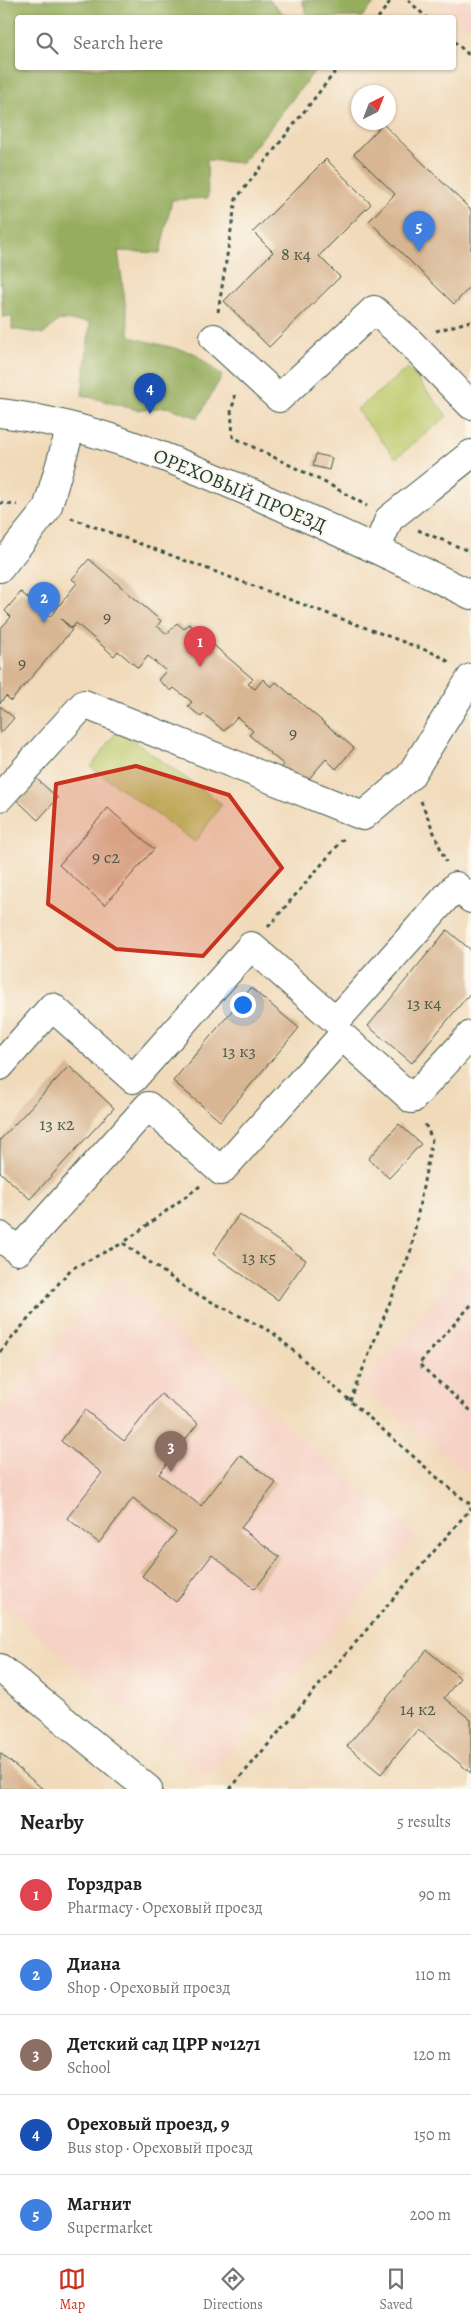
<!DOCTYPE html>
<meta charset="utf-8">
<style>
:root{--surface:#fff;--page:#f2f2f2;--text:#222;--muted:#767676;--line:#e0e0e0;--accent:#c8321e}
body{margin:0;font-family:Alegreya,serif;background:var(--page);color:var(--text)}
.compass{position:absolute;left:351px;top:85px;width:45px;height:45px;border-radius:50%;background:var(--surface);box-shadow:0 1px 4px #0004;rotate:42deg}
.you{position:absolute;left:242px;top:1004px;width:18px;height:18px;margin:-12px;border:4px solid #fff;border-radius:50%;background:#1a73e8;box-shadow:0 0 0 8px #1a73e833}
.badge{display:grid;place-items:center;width:32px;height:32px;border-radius:50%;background:var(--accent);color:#fff;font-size:16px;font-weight:700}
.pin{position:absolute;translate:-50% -41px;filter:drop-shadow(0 1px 2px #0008)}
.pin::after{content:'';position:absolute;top:26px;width:18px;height:15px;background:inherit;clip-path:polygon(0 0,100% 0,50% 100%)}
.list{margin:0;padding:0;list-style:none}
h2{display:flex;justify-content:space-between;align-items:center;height:65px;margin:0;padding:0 20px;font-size:21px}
h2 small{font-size:16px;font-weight:400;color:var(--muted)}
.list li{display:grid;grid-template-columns:32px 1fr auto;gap:15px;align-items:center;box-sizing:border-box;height:80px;padding:0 20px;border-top:1px solid var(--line)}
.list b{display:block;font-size:19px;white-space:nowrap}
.list p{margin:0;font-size:16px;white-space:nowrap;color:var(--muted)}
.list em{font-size:16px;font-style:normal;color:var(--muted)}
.icon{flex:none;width:28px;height:28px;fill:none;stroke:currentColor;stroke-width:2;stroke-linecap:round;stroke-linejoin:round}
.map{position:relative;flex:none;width:471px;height:1789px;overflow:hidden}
.search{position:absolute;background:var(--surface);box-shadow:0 1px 4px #0004;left:15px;right:15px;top:15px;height:55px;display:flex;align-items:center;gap:12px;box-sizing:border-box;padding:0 18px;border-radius:5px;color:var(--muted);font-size:19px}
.sheet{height:465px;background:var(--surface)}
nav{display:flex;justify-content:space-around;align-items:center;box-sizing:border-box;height:70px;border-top:1px solid var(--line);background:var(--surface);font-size:14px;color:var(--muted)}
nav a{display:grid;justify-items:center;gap:2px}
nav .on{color:var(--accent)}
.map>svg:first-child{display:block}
.built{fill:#f6d2c5}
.green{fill:#bdc96b;stroke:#6e8350}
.forest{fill:#96ad5f;stroke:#5a754a}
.building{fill:#d8b693}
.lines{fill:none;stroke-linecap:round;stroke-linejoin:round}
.minor-casing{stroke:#3e5548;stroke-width:30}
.path{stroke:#3e5548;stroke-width:3;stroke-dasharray:4 4;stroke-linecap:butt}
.minor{stroke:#fff;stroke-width:28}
.marked{fill:#c8321e;fill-opacity:0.2;stroke:#c8321e;stroke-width:4;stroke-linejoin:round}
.labels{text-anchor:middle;stroke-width:4;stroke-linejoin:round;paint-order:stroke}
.number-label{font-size:18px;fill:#4d5b4c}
.street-label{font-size:20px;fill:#1f3d34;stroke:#fbf7ec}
</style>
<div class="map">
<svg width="471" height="1789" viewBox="0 0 471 1789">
<rect width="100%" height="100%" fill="#fbf7ec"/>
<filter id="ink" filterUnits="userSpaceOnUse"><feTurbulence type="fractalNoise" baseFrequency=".02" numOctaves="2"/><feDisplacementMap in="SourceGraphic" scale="10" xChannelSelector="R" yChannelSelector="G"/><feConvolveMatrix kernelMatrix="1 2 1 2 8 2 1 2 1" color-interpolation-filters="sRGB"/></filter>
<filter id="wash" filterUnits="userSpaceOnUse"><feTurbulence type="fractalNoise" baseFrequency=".0096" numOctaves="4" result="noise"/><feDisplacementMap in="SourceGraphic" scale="20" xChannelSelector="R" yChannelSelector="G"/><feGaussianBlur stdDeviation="1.12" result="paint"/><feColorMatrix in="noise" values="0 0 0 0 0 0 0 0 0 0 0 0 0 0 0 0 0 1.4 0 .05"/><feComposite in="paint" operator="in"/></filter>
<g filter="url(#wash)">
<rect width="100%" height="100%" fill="#f1daba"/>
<path class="built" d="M437,0h34v29z
M471,1254v222l-110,-90z
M113,1277l303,258 -208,244 -208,-177v-193z"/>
<path class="green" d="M408,368l39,48 -51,42 -40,-48z
M118,730l104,74 -27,38 -104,-75z"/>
<path class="forest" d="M0,0h270l17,17 -269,1v50h299l-75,95 -35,-3 1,38 -36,2 -12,53 -42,-2 12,86 64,16 28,23 -24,42 -31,-11 -30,3 -55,-15 8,-73 -31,-2 -15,14 -32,-5v-13l-9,1 -3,-42z
M302,0h75l-15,17 -54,1z"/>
<g id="blocks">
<path class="building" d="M383,124l88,86v76l-17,18 -85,-83 26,-27 -41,-40z
M326,159l45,45 -52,52 21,21 -71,70 -45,-46 49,-49 -20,-20z
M316,454l16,4 -3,12 -16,-4z
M89,559l72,62 -4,5 10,8 10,-11 7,6 5,-5 64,55 -5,5 7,5 8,-10 8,8 5,-5 78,66 -18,21 -10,-10 -26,30 -21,-18 5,-6 -35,-30 4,-4 -16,-14 -13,14 -20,-17 -3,3 -13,-11 4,-4 -18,-14 -3,3 -13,-11 8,-9 -18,-15 -10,12 -20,-17 -4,5 -38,-33 -4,5 -11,-9 11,11 -61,71 -5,-5 -6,7v-74l11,-12 -6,-6 16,-19 29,25 27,-34 -5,-4z
M0,706l14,12 -14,16z
M28,771l30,27 -20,22 -30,-28z
M108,808l46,41 -49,56 -46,-40z
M447,930l24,20v42l-59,71 -44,-37z
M251,988l48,40 -79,93 -47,-40z
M69,1066l45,42 -84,91 -30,-27v-32z
M399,1124l22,20 -32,34 -21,-19z
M239,1214l67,46 -28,40 -65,-46z
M161,1394l37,29 -39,51 42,32 39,-51 36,28 -35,45 39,29 -25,32 -43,-34 -36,47 -34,-26 34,-44 -43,-34 -34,45 -32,-25 35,-45 -41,-32 24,-31 39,31z
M427,1650l33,28 -16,20 27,22v53l-53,-44 -37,45 -34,-28z
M0,1753l43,36h-43z"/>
</g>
</g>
<g filter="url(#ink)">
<use href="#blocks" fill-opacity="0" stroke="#3e5548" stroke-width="1"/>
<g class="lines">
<g class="minor-casing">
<path id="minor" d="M214,338l65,60 95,-88 33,29 64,66
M0,413c91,11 175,47 258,83 72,32 143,64 213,99
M377,548l12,-29 82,-65
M0,568l47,-59 24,-82
M0,797l84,-93 279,112 47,-40 61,-98
M0,1066l52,-59 81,72 118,-133 85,75 120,-135 15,13
M0,1236l18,15 130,-145 73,65 121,-135 70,63 59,-64
M0,1668l148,121"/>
</g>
<path class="path" d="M408,0l19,18
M378,18l13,-18
M454,41l17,16
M218,312l18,-113 102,-131
M436,331l35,-10
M234,395l1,5 -4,9 2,28 97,48 37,21
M0,503l17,2
M71,518l365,136 15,9
M418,530l53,22
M421,801l25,61
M268,927l77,-90
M200,1186l-77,57 67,48 82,41 176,155 23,18
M471,1305l-52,59 52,47
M0,1352l71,-83 52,-26
M350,1401l61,-151 21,-111 -8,-17
M230,1789l241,-281"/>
<use href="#minor" class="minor"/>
</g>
</g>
<path class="marked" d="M136,766l93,29 53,73 -79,88 -87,-7 -68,-45 8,-120z"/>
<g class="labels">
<g class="number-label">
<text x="296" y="260">8 к4</text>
<text x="107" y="623">9</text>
<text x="22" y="669">9</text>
<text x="293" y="739">9</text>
<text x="106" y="863">9 с2</text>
<text x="424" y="1009">13 к4</text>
<text x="239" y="1057">13 к3</text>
<text x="57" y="1130">13 к2</text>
<text x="259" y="1263">13 к5</text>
<text x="418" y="1715">14 к2</text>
</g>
<g class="street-label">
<text transform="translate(240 490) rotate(23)" y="7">ОРЕХОВЫЙ ПРОЕЗД</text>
</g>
</g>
</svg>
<svg class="compass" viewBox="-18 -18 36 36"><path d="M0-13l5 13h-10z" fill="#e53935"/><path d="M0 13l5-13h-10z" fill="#767676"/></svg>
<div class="you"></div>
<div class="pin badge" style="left:200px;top:667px;background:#e0444e">1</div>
<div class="pin badge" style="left:44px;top:623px;background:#3f7fe0">2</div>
<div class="pin badge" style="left:171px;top:1472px;background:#8d6e63">3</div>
<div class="pin badge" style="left:150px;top:414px;background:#1a4fb4">4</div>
<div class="pin badge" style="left:419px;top:252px;background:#3f7fe0">5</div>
<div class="search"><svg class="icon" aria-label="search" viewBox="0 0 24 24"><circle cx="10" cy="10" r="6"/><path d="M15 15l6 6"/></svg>Search here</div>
</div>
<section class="sheet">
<h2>Nearby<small>5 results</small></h2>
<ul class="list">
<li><span class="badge" style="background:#e0444e">1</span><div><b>Горздрав</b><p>Pharmacy · Ореховый проезд</p></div><em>90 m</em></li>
<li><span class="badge" style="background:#3f7fe0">2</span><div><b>Диана</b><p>Shop · Ореховый проезд</p></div><em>110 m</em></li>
<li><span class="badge" style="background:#8d6e63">3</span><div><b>Детский сад ЦРР №1271</b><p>School</p></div><em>120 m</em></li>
<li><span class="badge" style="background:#1a4fb4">4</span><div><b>Ореховый проезд, 9</b><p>Bus stop · Ореховый проезд</p></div><em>150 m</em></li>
<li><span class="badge" style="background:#3f7fe0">5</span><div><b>Магнит</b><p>Supermarket</p></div><em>200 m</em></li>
</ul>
</section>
<nav>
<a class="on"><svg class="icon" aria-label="map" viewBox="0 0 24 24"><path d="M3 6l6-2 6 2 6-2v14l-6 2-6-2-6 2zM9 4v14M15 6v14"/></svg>Map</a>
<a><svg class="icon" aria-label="directions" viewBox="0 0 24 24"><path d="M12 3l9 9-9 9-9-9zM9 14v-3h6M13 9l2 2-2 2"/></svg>Directions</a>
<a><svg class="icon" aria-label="saved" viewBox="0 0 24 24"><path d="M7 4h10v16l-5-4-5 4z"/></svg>Saved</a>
</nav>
